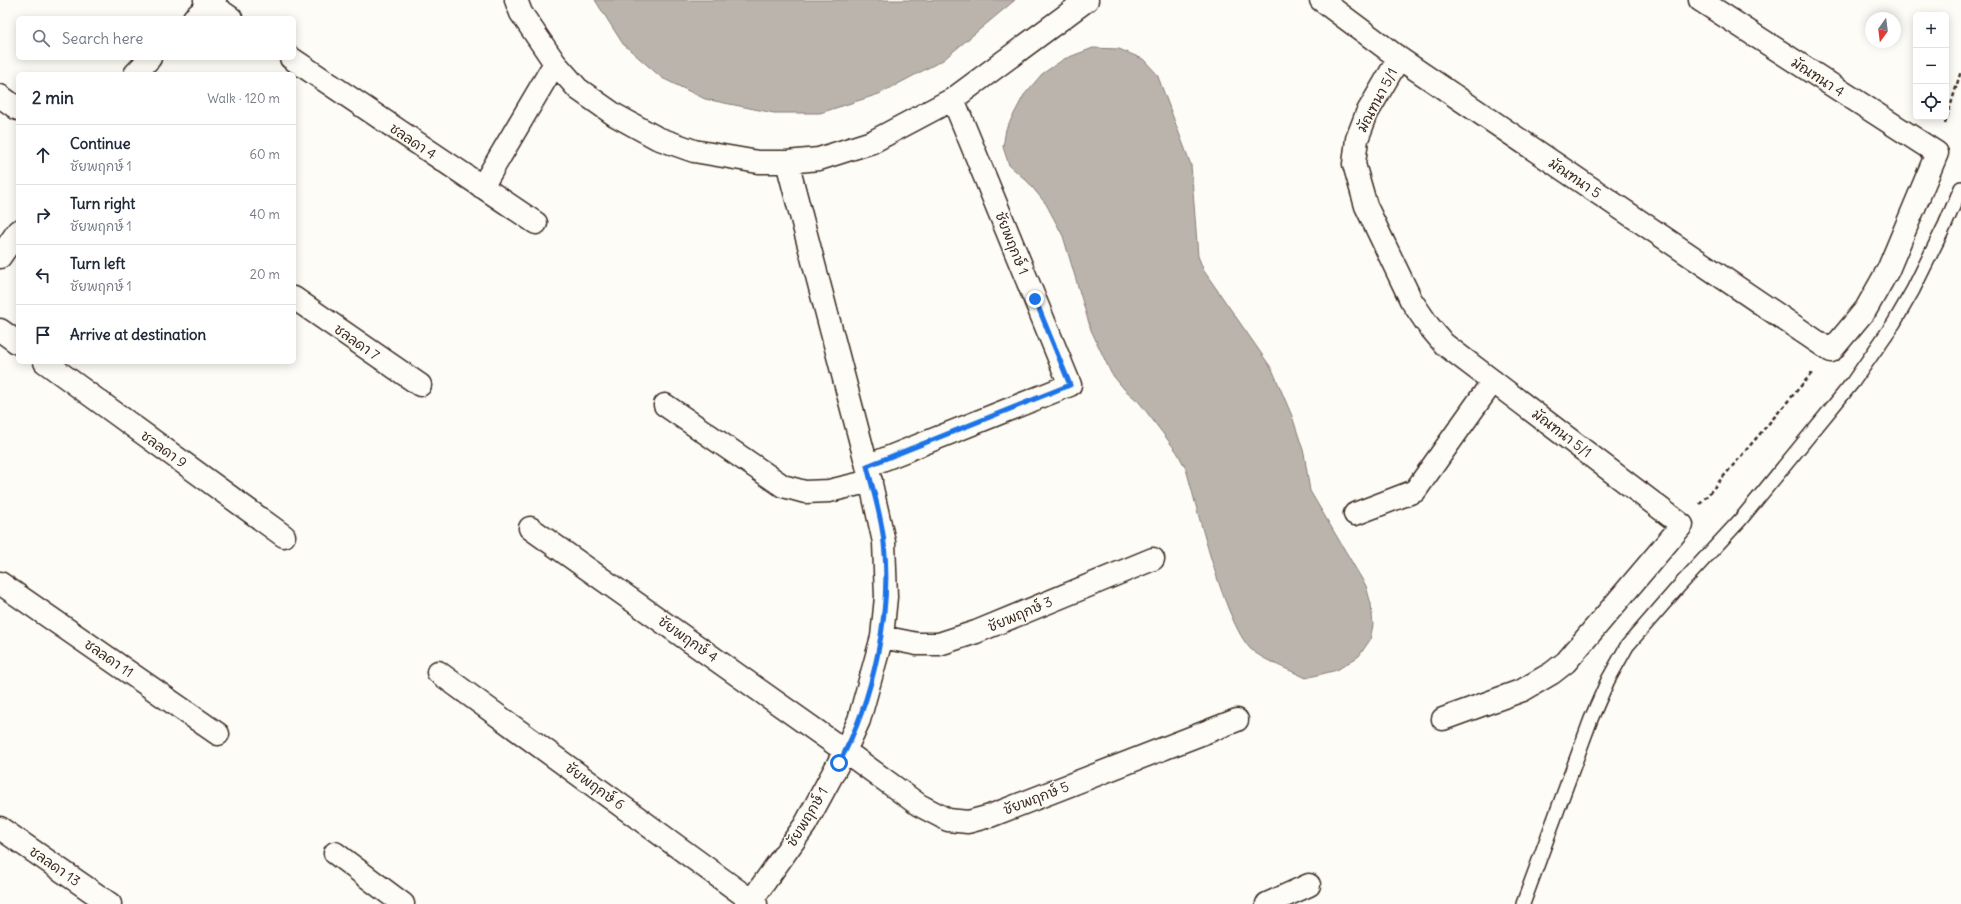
<!DOCTYPE html>
<meta charset="utf-8">
<style>
:root{--surface:#fff;--page:#f2f2f3;--text:#1f2937;--muted:#747a83;--line:#e0e1e3}
body{margin:0;font-family:Delius,"Playpen Sans Thai",sans-serif;background:var(--page);color:var(--text)}
.controls{position:absolute;right:12px;top:12px;display:grid;overflow:hidden;border-radius:6px;box-shadow:0 2px 10px #0003}
.controls button{width:36px;height:36px;display:grid;place-items:center;padding:0;border:0;border-bottom:1px solid var(--line);background:var(--surface);color:var(--text);font:20px sans-serif}
.compass{position:absolute;left:1865px;top:12px;width:36px;height:36px;border-radius:50%;background:var(--surface);box-shadow:0 2px 10px #0003;rotate:194deg}
.stop{position:absolute;width:12px;height:12px;margin:-9px;border:3px solid #1a73e8;border-radius:50%;background:#fff}
.stop.end{background:#1a73e8;border-color:#fff;box-shadow:0 1px 4px #0008}
.list{margin:0;padding:0;list-style:none}
h2{display:flex;justify-content:space-between;align-items:center;height:52px;margin:0;padding:0 16px;font-size:17px}
h2 small{font-size:13px;font-weight:400;color:var(--muted)}
.list li{display:grid;grid-template-columns:26px 1fr auto;gap:12px;align-items:center;box-sizing:border-box;height:60px;padding:0 16px;border-top:1px solid var(--line)}
.list b{display:block;font-size:15px;white-space:nowrap}
.list p{margin:0;font-size:13px;white-space:nowrap;color:var(--muted)}
.list em{font-size:13px;font-style:normal;color:var(--muted)}
.icon{flex:none;width:22px;height:22px;fill:none;stroke:currentColor;stroke-width:2;stroke-linecap:round;stroke-linejoin:round}
.map{position:relative;flex:none;width:1961px;height:904px;overflow:hidden}
.search{position:absolute;background:var(--surface);box-shadow:0 2px 10px #0003;left:16px;top:16px;width:280px;height:44px;display:flex;align-items:center;gap:10px;box-sizing:border-box;padding:0 14px;border-radius:6px;color:var(--muted);font-size:15px}
.panel{position:absolute;background:var(--surface);box-shadow:0 2px 10px #0003;left:16px;top:72px;width:280px;height:292px;border-radius:6px}
.map>svg:first-child{display:block}
.water{fill:#bbb4ad;stroke:#887d74}
.lines{fill:none;stroke-linecap:round;stroke-linejoin:round}
.lane-casing{stroke:#3b2a1e;stroke-width:16}
.street-casing{stroke:#3b2a1e;stroke-width:25}
.path{stroke:#3b2a1e;stroke-width:2.5;stroke-dasharray:4 3;stroke-linecap:butt}
.lane{stroke:#fdfcf7;stroke-width:13}
.street{stroke:#fdfcf7;stroke-width:22}
.route{stroke:#1a73e8;stroke-width:5}
.labels{text-anchor:middle;stroke-width:3;stroke-linejoin:round;paint-order:stroke}
.street-label{font-size:14px;fill:#3b2a1e;stroke:#fdfcf7}
</style>
<div class="map">
<svg width="1961" height="904" viewBox="0 0 1961 904">
<rect width="100%" height="100%" fill="#fdfcf7"/>
<filter id="ink" filterUnits="userSpaceOnUse"><feTurbulence type="fractalNoise" baseFrequency=".025" numOctaves="2"/><feDisplacementMap in="SourceGraphic" scale="8" xChannelSelector="R" yChannelSelector="G"/><feConvolveMatrix kernelMatrix="1 2 1 2 8 2 1 2 1" color-interpolation-filters="sRGB"/></filter>
<g filter="url(#ink)">
<path class="water" d="M595,0h420l-72,60 -64,34 -59,19h-46l-69,-14 -43,-21 -39,-34z
M1093,48l26,1 24,10 14,15 34,91 7,91 6,15 68,98 20,47 12,37 6,38 56,95 5,18 2,21 -3,15 -11,16 -22,14 -31,8c-16,-8 -38,-16 -52,-26 -28,-21 -57,-145 -68,-183l-9,-17 -38,-50 -15,-13 -13,-16 -20,-43 -28,-94 -17,-32 -18,-22 -19,-17 -6,-18 3,-18 18,-34 18,-21 22,-15z"/>
<g class="lines">
<g class="lane-casing">
<path id="lane" d="M1523,904l68,-185 17,-39 19,-34 53,-61 61,-66 112,-137 41,-59 19,-33 32,-65 16,-37"/>
</g>
<g class="street-casing">
<path id="street" d="M205,0l26,18
M516,0l5,13 34,50 23,26 37,26 42,23 37,13 64,11h29l32,-3 53,-17 81,-43 134,-99
M1321,0l78,58 432,293 35,-42 22,-39 49,-117 -237,-153
M194,18l21,-18
M291,58l245,165
M1399,58l-32,55 -10,26 -3,25 12,42 45,94 17,25 16,19 238,181 -116,137 -14,11 -29,17 -80,29
M135,74l15,-16
M0,96l18,13
M482,187l73,-124
M0,257l18,-26
M294,298l126,87
M0,330l18,13
M45,362l239,174
M665,405l118,81 22,6 24,-1 42,-10
M867,466l203,-81 -117,-286
M1355,514l60,-23 78,-110
M530,528l315,223 74,54 29,15 20,2 22,-6 247,-96
M0,583l218,151
M882,637l35,7h22l37,-12 177,-73
M438,672l318,232
M0,828l110,76
M335,853l68,51
M749,904l56,-79 40,-74 14,-31 23,-83 4,-40 -2,-55 -17,-76 -80,-304
M1267,904l42,-19"/>
</g>
<path class="path" d="M1945,124l16,-53
M1700,504l112,-131"/>
<use href="#lane" class="lane"/>
<use href="#street" class="street"/>
</g>
</g>
<g class="lines" filter="url(#ink)">
<path class="route" d="M839,763c34,-62 53,-150 45,-220 -2,-26 -11,-52 -17,-77l203,-81 -35,-86"/>
</g>
<g class="labels">
<g class="street-label">
<text transform="translate(1818 77) rotate(33)" y="5">มัณฑนา 4</text>
<text transform="translate(1377 100) rotate(-62)" y="5">มัณฑนา 5/1</text>
<text transform="translate(413 141) rotate(34)" y="5">ชลลดา 4</text>
<text transform="translate(1575 178) rotate(34)" y="5">มัณฑนา 5</text>
<text transform="translate(1012 243) rotate(68)" y="5">ชัยพฤกษ์ 1</text>
<text transform="translate(357 342) rotate(35)" y="5">ชลลดา 7</text>
<text transform="translate(1562 433) rotate(37)" y="5">มัณฑนา 5/1</text>
<text transform="translate(164 449) rotate(36)" y="5">ชลลดา 9</text>
<text transform="translate(1020 614) rotate(-23)" y="5">ชัยพฤกษ์ 3</text>
<text transform="translate(688 639) rotate(35)" y="5">ชัยพฤกษ์ 4</text>
<text transform="translate(109 658) rotate(35)" y="5">ชลลดา 11</text>
<text transform="translate(595 786) rotate(36)" y="5">ชัยพฤกษ์ 6</text>
<text transform="translate(1036 798) rotate(-21)" y="5">ชัยพฤกษ์ 5</text>
<text transform="translate(807 817) rotate(-59)" y="5">ชัยพฤกษ์ 1</text>
<text transform="translate(55 866) rotate(35)" y="5">ชลลดา 13</text>
</g>
</g>
</svg>
<div class="controls">
<button>+</button>
<button>−</button>
<button><svg class="icon" aria-label="locate" viewBox="0 0 24 24"><circle cx="12" cy="12" r="6"/><path d="M12 2v4M12 18v4M2 12h4M18 12h4"/></svg></button>
</div>
<svg class="compass" viewBox="-18 -18 36 36"><path d="M0-13l5 13h-10z" fill="#e53935"/><path d="M0 13l5-13h-10z" fill="#747a83"/></svg>
<div class="stop" style="left:839px;top:763px"></div>
<div class="stop end" style="left:1035px;top:299px"></div>
<div class="search"><svg class="icon" aria-label="search" viewBox="0 0 24 24"><circle cx="10" cy="10" r="6"/><path d="M15 15l6 6"/></svg>Search here</div>
<section class="panel">
<h2>2 min<small>Walk · 120 m</small></h2>
<ul class="list">
<li><svg class="icon" aria-label="ahead" viewBox="0 0 24 24"><path d="M12 20V5M6 11l6-6 6 6"/></svg><div><b>Continue</b><p>ชัยพฤกษ์ 1</p></div><em>60 m</em></li>
<li><svg class="icon" aria-label="right" viewBox="0 0 24 24"><path d="M7 20v-9h11M14 6l5 5-5 5"/></svg><div><b>Turn right</b><p>ชัยพฤกษ์ 1</p></div><em>40 m</em></li>
<li><svg class="icon" aria-label="left" viewBox="0 0 24 24"><path d="M17 20v-9H6M10 6l-5 5 5 5"/></svg><div><b>Turn left</b><p>ชัยพฤกษ์ 1</p></div><em>20 m</em></li>
<li><svg class="icon" aria-label="arrive" viewBox="0 0 24 24"><path d="M6 21V4h12l-3 4 3 4H6"/></svg><div><b>Arrive at destination</b></div></li>
</ul>
</section>
</div>
